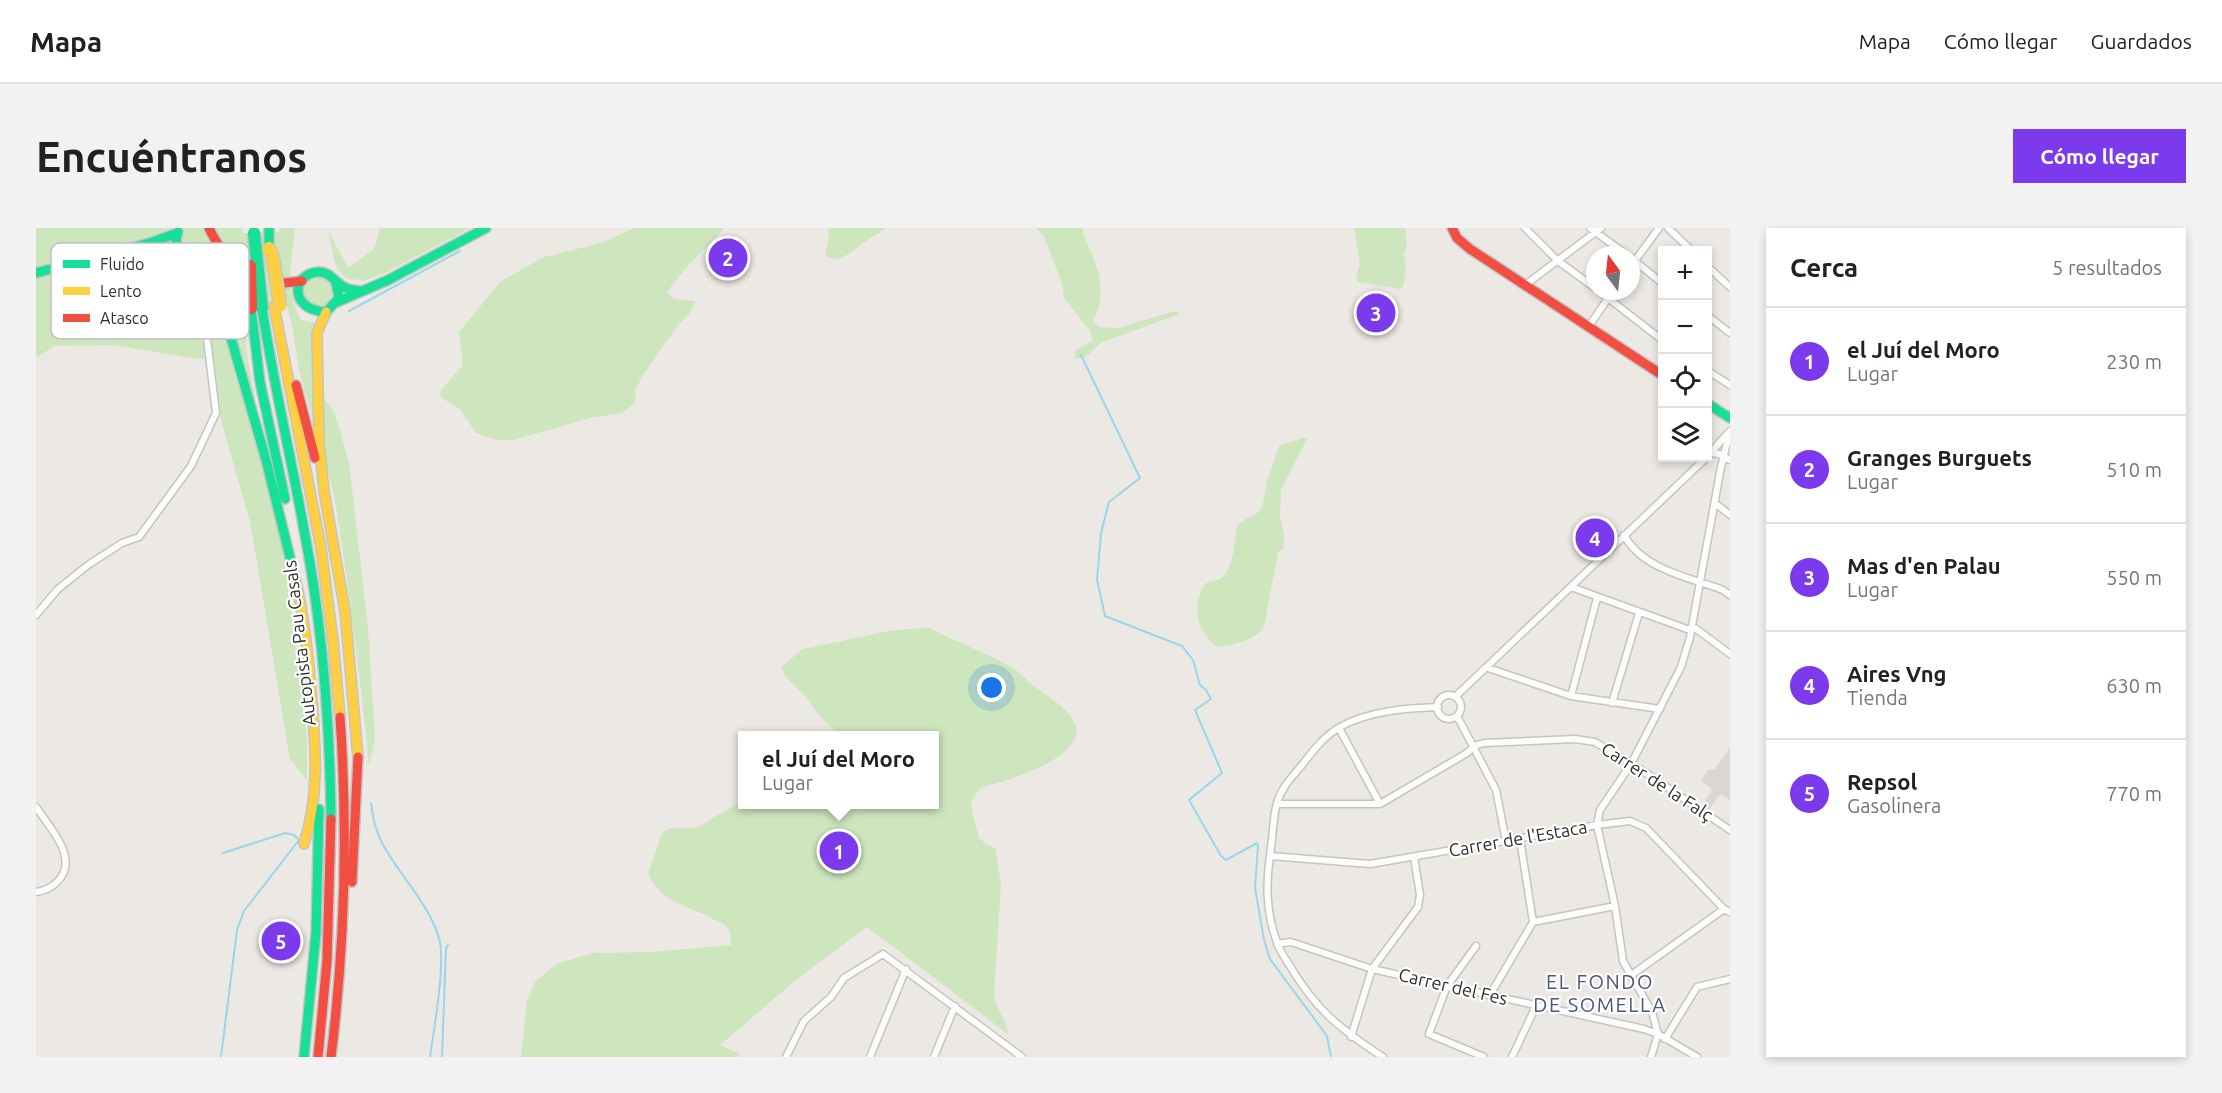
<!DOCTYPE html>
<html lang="es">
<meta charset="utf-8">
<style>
:root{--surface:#fff;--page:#f2f2f2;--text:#202124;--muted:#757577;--line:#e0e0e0;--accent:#7c3aed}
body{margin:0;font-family:Ubuntu,sans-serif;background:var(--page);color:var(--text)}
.controls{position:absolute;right:18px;top:18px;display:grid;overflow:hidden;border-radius:0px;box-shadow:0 3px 9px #0003}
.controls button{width:54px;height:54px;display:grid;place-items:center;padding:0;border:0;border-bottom:2px solid var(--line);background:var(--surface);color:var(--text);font:30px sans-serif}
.compass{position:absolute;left:1550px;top:18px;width:54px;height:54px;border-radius:50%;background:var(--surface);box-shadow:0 3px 9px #0003;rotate:345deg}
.you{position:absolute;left:956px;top:460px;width:21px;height:21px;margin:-15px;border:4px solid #fff;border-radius:50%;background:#1a73e8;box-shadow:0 0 0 9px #1a73e833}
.badge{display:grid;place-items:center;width:39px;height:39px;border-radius:50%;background:var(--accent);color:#fff;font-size:20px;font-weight:700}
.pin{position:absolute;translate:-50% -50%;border:3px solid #fff;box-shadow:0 2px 6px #0006}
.popup{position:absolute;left:702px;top:503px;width:201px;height:78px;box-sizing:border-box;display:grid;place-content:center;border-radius:0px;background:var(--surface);filter:drop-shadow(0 2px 4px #0005);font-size:20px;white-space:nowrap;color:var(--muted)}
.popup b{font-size:22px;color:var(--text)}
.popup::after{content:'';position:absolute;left:50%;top:100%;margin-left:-12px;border:12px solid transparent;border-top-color:var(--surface)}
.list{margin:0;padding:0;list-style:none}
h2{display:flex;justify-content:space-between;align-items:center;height:78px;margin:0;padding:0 24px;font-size:26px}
h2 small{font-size:20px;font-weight:400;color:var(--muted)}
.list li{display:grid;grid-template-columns:39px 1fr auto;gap:18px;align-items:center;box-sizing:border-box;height:108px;padding:0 24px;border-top:2px solid var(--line)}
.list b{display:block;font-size:22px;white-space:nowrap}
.list p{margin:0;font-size:20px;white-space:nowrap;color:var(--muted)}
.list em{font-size:20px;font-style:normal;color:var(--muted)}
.icon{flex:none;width:33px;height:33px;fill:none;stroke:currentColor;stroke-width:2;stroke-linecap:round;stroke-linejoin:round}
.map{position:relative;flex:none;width:1694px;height:829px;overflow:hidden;border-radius:0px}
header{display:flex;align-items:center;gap:36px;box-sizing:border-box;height:84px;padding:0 30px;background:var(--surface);border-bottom:2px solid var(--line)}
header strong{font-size:28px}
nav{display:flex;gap:33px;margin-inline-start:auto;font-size:21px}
.intro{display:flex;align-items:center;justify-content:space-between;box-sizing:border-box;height:144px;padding:0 36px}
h1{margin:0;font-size:42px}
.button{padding:15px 27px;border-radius:0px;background:var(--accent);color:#fff;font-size:21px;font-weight:700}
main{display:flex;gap:36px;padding:0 36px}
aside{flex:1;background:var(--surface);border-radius:0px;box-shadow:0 3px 9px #0003}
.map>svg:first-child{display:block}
.green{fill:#cee6be}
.plaza{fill:#dad6d2}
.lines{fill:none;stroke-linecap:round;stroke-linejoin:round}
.stream{stroke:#99d6ec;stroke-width:2}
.street-casing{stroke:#c5c4c5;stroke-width:9}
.fast-casing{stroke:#c5c4c5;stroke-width:12}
.slow-casing{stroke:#c5c4c5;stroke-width:12}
.jam-casing{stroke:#c5c4c5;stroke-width:12}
.street{stroke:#fcfcfb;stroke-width:6}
.fast{stroke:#16e098;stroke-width:9}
.slow{stroke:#ffcf43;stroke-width:9}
.jam{stroke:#f24e42;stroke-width:9}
.fast-bridge-casing{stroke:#c6c5c4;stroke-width:15;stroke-linecap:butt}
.slow-bridge-casing{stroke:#c6c5c4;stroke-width:15;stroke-linecap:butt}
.jam-bridge-casing{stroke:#c6c5c4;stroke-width:15;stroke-linecap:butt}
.fast-bridge{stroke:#16e098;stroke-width:12}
.slow-bridge{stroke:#ffcf43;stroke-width:12}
.jam-bridge{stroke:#f24e42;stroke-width:12}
.labels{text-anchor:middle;stroke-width:4.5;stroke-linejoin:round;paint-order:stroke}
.street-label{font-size:18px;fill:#2e2e2e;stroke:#fff}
.neighbourhood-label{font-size:20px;letter-spacing:1.5px;fill:#4d5680;stroke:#fff}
.key{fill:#fff;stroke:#c0c0c0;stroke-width:1.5}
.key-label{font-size:16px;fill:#2e2e2e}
</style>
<header>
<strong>Mapa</strong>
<nav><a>Mapa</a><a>Cómo llegar</a><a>Guardados</a></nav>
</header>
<div class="intro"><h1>Encuéntranos</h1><a class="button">Cómo llegar</a></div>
<main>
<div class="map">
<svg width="1694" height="829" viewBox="0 0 1694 829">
<rect width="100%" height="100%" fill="#ece8e4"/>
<path class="green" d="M0,0h206l1,5 36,-1 1,-4h15c-3,37 -12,56 6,92l14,3 -2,26 2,39 19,23 15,52 19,165 7,110 -6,28c-5,-57 -13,-114 -20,-172 -6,-38 -10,-79 -19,-116 -10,-35 -21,-70 -30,-105 -4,-15 -7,-56 -14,-67 -10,-14 -29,-4 -41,1l2,47 39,215 21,169v42l-17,-21 -40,-237 -29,-102 -7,-62 -16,1 -85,-14 -59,1 -18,12z
M344,0h91l-84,44 -23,9 -18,-3 -7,-7 -4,-8 -7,-33 20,38 26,-19z
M598,0h91l-41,42 -17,22 7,7 22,2 -7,13 -11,11 -35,50 -8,16 1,5 -3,9 -11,8 -32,5 -77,22h-16l-21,-7 -16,-24 -18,-11 -2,-4 2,-5 21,-24 -4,-33 41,-50 44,-25 57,-14z
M792,0h58c-6,5 -11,7 -17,11 -12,7 -29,28 -44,16l4,-18z
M1000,0h47v7c13,26 27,58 10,85l5,7 20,1 53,-16 6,-1 3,3 -78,28 -18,16 -10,1 2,-9 17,-9 -3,-10 -26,-33 -2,-14 -10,-27 -9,-22z
M1318,0h51l2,17 -3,9 2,15 -3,18 -4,2 -40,-7 -3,-3 4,-15z
M266 64a16 16 0 1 1 32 0a16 16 0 1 1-32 0Z
M1266,210l5,1 -2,4 -24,46 -1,27 4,19 -1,15 -5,2 -14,75c-11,15 -30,17 -47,20 -20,-16 -27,-42 -11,-64 4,-1 10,-2 14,-4 14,-9 14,-37 17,-52l2,-4 20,-11 3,-4 5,-27 12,-35z
M885,400h9c27,15 56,24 83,40 7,4 11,10 17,15 15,13 61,35 42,61 -17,23 -65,36 -91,44l-6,7 -4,8 3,16 5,19 7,6 9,4 6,37 -7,107c1,17 12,27 15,43l-142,-108 -71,53 -76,65 20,9 -2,3h-217l6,-56 8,-19 21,-18 36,-11 60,-1 79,-7c0,-6 1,-12 -4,-18 -4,-4 -11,-6 -16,-9 -24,-13 -52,-16 -63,-45l14,-40 8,-5h26l47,-28v4h192v-68l-95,-1 -19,-17 -16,-22 -20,-20 -4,-9 22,-18 87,-18z"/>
<path class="plaza" d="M1694,520v52l-10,-6 -11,16 -6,-5 9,-15 -11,-10 7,-10 7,-1z"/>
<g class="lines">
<path class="stream" d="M180,36l29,12
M87,49l25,-10 17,-4
M313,83l111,-60
M1045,127l59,123 -31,24 -8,31 -4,47 8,36 77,30 11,14 7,25 6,5 5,9 -16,11 27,63 -33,27 32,56 5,4 31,-17 1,3 -3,42 9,52 6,19 57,77 4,21
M335,575c2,14 4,27 11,40 17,32 46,59 57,95 7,24 -5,91 -9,119
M185,829l16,-127 7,-19 55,-71 -5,-5 -9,-2 -62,20
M406,829l4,-109 2,-3"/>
<g class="street-casing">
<path id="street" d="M1489,0l33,33 37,27
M1554,0l37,27
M1632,0l23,22
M1595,30l31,25
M1595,38l28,-38
M1672,39l22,20
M1489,57l76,-57
M1563,63l63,49
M1672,88l22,17
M1553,98l24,-35
M1672,143l22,14
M1675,225l8,1 11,6
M1672,228l19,-22
M1680,276l14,11
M1588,307c19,35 65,42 99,55l7,5
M1535,359l116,42 8,-1 35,26
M0,387l22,-26 30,-24 34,-22 17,-6 52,-71 25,-53 -13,-107 -6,-15 -13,-20 2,-9
M1452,440l83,28 89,13
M1401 479a12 12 0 1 1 24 0a12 12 0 1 1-24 0Z
M1535,468l26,-98
M1419,469l251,-239
M1576,475l27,-90
M1421,488l39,74 10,51
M1303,500l41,76
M1241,576h103l87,-51 7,-7 10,-3 91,-4 20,3 45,27 90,61
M0,579c13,20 45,52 21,75 -6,6 -13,9 -21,10
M1234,628l100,8 227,-39 33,-4 16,7 78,81 6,3
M1497,694l82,-16
M1241,716l14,-2 81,27 272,60 14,5 39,23
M1440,718l-29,40 -18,48 55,23
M1594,748l94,-67
M1454,767l43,-73 -13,-83
M1315,809l21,-68 46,-62 2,-12 -6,-38
M1629,811l32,-52 33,-8
M750,829l18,-36 27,-24 13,-19 39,-24 139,103
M834,829l36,-88
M898,829l21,-51
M1347,829c-43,-28 -67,-47 -93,-91 -5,-8 -11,-16 -13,-24 -12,-32 -11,-61 -6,-94 2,-15 2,-31 6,-45 4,-15 15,-26 25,-38 11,-14 22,-29 38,-38 28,-16 67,-19 98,-20
M1476,829l24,-51
M1615,829l7,-23 -6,-22 -29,-51 -8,-55 -18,-81 3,-15 31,-46 50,-97 9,-30 31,-170 9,-36"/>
</g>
<g class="fast-casing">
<path id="fast" d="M233,0v20
M142,4c-11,35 27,44 38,10
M156,36l20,24 13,29 41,143 31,126
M0,45l117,-31 24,-9
M300,55l3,15 -13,14c-37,-2 -35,-38 -8,-40 12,-1 18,12 28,16 4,2 9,2 14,3
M301,74l51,-22 98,-52
M215,80l9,74 25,117
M226,80c14,92 37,182 51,274 12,79 17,157 18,237
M1672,176l22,14
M268,829l12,-124 3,-124"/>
</g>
<g class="slow-casing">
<path id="slow" d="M238,78l47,242 12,92 7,77
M290,84l-9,21 2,109 5,49 21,120 13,146
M261,358c8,38 12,76 15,115 4,49 7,96 -8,143"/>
</g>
<g class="jam-casing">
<path id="jam" d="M173,0c8,17 14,25 31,33
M1416,0l5,10 13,11 192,126
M248,55l18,-2
M260,157l19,73
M316,654l6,-125
M282,829l9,-96 4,-142
M295,829c14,-113 17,-226 9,-340"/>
</g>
<use href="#street" class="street"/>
<use href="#fast" class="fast"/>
<use href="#slow" class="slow"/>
<use href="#jam" class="jam"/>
<g class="fast-bridge-casing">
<path id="fast-bridge" d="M218,5l8,75"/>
</g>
<g class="slow-bridge-casing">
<path id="slow-bridge" d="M233,20l4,10 7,48"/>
</g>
<g class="jam-bridge-casing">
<path id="jam-bridge" d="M214,38l1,42"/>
</g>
<use href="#fast-bridge" class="fast-bridge"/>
<use href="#slow-bridge" class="slow-bridge"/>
<use href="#jam-bridge" class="jam-bridge"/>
</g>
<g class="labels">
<g class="street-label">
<text transform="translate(264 415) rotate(-97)" y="6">Autopista Pau Casals</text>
<text transform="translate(1621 554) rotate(33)" y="6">Carrer de la Falç</text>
<text transform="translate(1482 611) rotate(-10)" y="6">Carrer de l'Estaca</text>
<text transform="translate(1417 759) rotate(13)" y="6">Carrer del Fes</text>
</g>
<g class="neighbourhood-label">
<text x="1564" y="761">EL FONDO<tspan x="1564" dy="23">DE SOMELLA</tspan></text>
</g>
</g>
<rect x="15" y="15" width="198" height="96" rx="9" class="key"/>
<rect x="27" y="32" width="27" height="8" fill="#16e098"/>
<rect x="27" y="59" width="27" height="8" fill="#ffcf43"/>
<rect x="27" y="86" width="27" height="8" fill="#f24e42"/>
<g class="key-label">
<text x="64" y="42">Fluido</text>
<text x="64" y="69">Lento</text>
<text x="64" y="96">Atasco</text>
</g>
</svg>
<div class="controls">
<button>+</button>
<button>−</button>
<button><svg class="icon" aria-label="locate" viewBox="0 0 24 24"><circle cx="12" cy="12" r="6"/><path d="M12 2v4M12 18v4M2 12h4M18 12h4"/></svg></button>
<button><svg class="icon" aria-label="layers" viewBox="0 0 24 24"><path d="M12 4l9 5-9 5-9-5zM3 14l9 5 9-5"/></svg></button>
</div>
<svg class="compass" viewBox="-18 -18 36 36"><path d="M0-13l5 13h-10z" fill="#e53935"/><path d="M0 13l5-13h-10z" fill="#757577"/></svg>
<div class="you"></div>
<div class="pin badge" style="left:803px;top:623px">1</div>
<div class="popup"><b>el Juí del Moro</b>Lugar</div>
<div class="pin badge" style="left:692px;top:30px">2</div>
<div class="pin badge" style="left:1340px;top:85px">3</div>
<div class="pin badge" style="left:1559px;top:310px">4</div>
<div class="pin badge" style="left:245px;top:713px">5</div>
</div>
<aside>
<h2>Cerca<small>5 resultados</small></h2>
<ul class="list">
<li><span class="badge">1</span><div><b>el Juí del Moro</b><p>Lugar</p></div><em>230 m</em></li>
<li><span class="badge">2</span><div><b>Granges Burguets</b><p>Lugar</p></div><em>510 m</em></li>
<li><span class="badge">3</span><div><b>Mas d'en Palau</b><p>Lugar</p></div><em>550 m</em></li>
<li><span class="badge">4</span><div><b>Aires Vng</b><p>Tienda</p></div><em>630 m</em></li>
<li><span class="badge">5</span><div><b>Repsol</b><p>Gasolinera</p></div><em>770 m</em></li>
</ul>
</aside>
</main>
